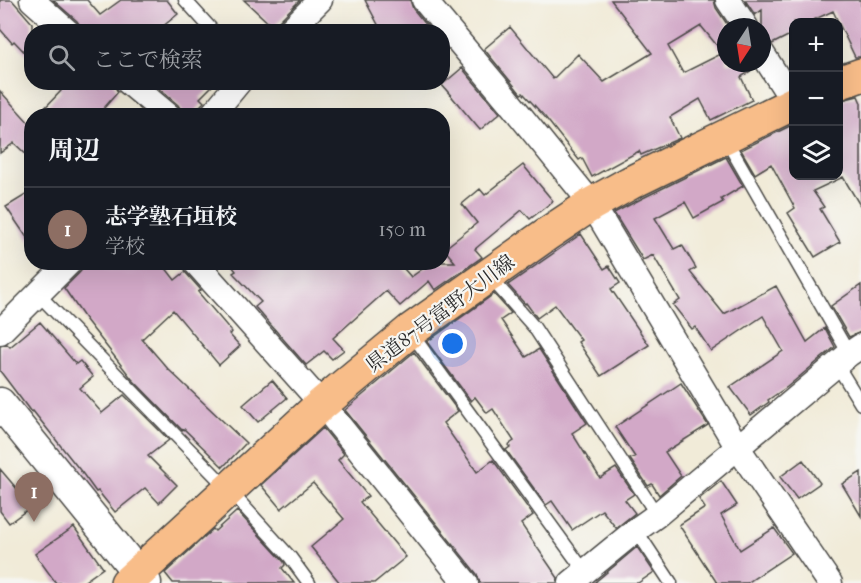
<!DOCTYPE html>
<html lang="ja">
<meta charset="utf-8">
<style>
:root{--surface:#171b24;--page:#20242c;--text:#f1f3f6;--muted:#9ea1a6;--line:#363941;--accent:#1f6fb2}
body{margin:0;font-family:"IM FELL French Canon","Noto Serif JP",serif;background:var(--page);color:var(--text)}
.controls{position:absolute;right:18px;top:18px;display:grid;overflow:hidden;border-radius:12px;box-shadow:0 6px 24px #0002}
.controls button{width:54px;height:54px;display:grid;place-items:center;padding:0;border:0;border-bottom:2px solid var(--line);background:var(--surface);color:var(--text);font:30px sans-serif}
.compass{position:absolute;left:717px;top:18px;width:54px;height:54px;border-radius:50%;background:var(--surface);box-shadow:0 6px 24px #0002;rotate:192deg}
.you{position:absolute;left:453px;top:344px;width:21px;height:21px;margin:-15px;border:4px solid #fff;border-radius:50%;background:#1a73e8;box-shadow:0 0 0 9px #1a73e833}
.badge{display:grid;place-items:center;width:39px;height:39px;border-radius:50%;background:var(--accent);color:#fff;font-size:20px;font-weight:700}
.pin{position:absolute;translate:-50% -50px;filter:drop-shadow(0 2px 3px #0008)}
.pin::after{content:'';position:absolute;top:32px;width:21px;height:18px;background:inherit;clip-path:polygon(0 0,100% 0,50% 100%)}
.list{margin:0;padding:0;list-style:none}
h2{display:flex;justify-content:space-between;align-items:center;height:78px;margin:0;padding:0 24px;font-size:26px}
h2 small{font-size:20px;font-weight:400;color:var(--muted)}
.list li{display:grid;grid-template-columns:39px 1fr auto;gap:18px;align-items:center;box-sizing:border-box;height:84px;padding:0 24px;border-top:2px solid var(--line)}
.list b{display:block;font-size:22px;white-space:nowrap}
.list p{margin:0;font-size:20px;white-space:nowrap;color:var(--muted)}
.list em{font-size:20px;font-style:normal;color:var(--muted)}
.icon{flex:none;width:33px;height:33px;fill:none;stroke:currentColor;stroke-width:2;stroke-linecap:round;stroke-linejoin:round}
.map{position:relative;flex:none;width:861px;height:583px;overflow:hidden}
.search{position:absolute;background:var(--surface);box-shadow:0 6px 24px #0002;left:24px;top:24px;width:426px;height:66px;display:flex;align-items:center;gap:15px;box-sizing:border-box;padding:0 21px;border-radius:24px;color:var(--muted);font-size:22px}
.panel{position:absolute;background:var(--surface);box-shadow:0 6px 24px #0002;left:24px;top:108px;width:426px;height:162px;border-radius:24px}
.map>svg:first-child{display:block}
.building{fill:#d2a8c7;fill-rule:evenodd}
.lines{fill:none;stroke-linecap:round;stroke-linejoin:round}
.service-casing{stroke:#494845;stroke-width:15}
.minor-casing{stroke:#494845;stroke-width:27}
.tertiary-casing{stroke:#494845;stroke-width:33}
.primary-casing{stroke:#494845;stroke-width:36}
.service{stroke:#fff;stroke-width:12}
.minor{stroke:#fff;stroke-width:24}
.tertiary{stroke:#fff;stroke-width:30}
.primary{stroke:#f8bd89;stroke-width:33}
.labels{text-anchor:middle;stroke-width:4.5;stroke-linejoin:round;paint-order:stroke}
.street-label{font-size:20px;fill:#2b2b2b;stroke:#f6f6f2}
</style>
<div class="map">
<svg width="861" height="583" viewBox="0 0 861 583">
<rect width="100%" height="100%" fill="#f6f6f2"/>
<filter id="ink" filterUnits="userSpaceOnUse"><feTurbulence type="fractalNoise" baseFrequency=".0167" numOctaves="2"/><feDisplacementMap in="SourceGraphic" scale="12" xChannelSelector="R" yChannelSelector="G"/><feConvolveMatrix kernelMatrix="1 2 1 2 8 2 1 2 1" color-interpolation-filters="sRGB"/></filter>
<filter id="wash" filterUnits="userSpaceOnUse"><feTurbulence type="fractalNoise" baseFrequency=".008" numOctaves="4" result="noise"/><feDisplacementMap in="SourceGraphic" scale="24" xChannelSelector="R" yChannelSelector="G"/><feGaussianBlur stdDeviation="1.35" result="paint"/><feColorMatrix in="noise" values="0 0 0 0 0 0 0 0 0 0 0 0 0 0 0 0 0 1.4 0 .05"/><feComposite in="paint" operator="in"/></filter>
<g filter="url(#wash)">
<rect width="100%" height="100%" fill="#f1ebd8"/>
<g id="blocks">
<path class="building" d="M0,0h12l20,23v37l-18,-19 -2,2 -12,-14z
M53,0h34l13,15 21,-15h46l11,14 -22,18h-74l-1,-5 -4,-6z
M244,0h56l-22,22 -4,6z
M365,0h45l3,9 19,23h-50z
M611,0h103l2,8 13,19h-3v36h25l4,5 -14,9 11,23 -41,20 -11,-21 -30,18 10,21 -39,17 -2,-4 -47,26 -10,-19 -3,2 -34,-43 -22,-24 -2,1 -37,-45 26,-22 43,52 25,-25 26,28 48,-29zM701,26l22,27 -40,20 -15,-27z
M745,0h116v57h-6l-22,-46 -24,11h-15v11l-22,11 -4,-4 -6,-1v-29l-7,5z
M462,68l38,45 -20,17 -38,-45z
M53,82h61l1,5 3,5 -21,24h-60l24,-25z
M151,82h65l-16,16 4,4 -14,14h-7l-1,-5 -4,-6z
M0,91l32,35v34l-18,-17 -14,10z
M858,96l3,7v104l-18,-30 -30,14 11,16 -4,2 20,33 -25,15 -27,-44 7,-5 -24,-44 -16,10 -14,-24 53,-26v52h44v-75z
M726,157l17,29 -22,13 2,3 -29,16 -9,-16 -30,16 19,31 8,-4 14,23 -6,4 34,42 52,-28 31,56 18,-14 10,19 -48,40 -19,13 1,2 -18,13 -21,-28 53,-36 -20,-35 -52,35 -16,-24 -3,2 -19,-24 7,-5 -27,-45 -10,5 -29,-47 25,-13z
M523,165l30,36 -23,18 -8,-9 -47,39 7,8 -47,33 -6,-9 -29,25 -14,-15 -53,47 11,12 -12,9 -8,-8 -18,14 -51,-58 6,-5 -28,-29 3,-2 -7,-9h169l13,15 21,-15h23l-11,-13 33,-26 -15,-19 18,-15 5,6z
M32,191v54l-26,-38z
M581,234l23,35 5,-3 11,17 -9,6 38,56 -48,31 -23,-34 3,-2 -26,-35 -18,13 -11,-15 -1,1 -17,-19z
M84,262h77l14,18 10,-8 16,18 -3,2 34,40 -3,2 11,12 -21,19 -46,-55 -31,29 26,30 78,74 -23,24 -39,-38 -2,1 -50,-51 -46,-59 -22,-32 16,-16z
M861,285v47l-12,5 -18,-31z
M494,294l17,19 -10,7 25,37 13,-8 48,74 -15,10 28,45 16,-10 18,26 -9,6 10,13 -19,15 -14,-18 -30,20 -20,-29 -6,4 -40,-55 4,-3 -2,-2 6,-4 -21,-32 -6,4 -12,-16 -4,4 -44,-59z
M40,322l36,42 4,-3 13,16 -13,11 22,25 22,-18 45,45 -21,16 29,29 -18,18 -14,-15 -30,24 -17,-21 -2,1 -13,-18 -50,-63 -2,1 -31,-41v-25l7,-2 3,3z
M414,352l44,59 -15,12 34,49 16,-12 40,55 -12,9 37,54 -1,5h-77l-3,-9 -132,-164z
M272,380l15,18 -29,24 -15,-17z
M681,383l27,42 -43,27 16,24 -22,19 -7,-11 -4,2 -18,-27 5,-2 -20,-30z
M323,428l21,26 -6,6 30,36 -8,6 46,55 -32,26h-34l-29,-36 33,-28 -31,-36 -32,26 -20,-24z
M803,460l17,23 -23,16 -17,-22z
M0,469l17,20 15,-11 14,18 -37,27 -9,-12z
M861,472v44l-19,-32z
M721,481l16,24 -16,10 19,35 34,-22 18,25 -45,30h-30l-38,-58 26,-17 -6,-9z
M237,511l47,51 1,3 -3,3 12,15h-121l-8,-10 48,-44 2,2z
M74,527l29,41 -21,15h-26l-21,-29z
M637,547l17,25 -16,11h-44z"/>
</g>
</g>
<g filter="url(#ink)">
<use href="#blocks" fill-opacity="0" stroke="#494845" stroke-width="1.5"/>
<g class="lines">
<g class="service-casing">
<path id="service" d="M185,0l29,32
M725,138l124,216
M489,276l45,51 123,188
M38,294l191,196 61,67 19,26
M411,333l174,239
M837,365l24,39
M636,530l35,53"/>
</g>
<g class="minor-casing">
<path id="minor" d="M32,0l36,32
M424,0l82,98 86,106 146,244 92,135
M728,0l18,27
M288,32l32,-32
M762,53l32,50
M128,82l41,34
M211,116l28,-34
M195,262l127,142 144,179
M0,332l70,-70
M571,583l65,-53 21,-15 192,-161 12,-8"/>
</g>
<g class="tertiary-casing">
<path id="tertiary" d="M0,403l146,180"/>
</g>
<g class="primary-casing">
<path id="primary" d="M838,83l23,-8
M127,583l195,-179 88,-73 137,-97 45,-30 38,-21 164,-80"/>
</g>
<use href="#service" class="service"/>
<use href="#minor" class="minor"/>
<use href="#tertiary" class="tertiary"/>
<use href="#primary" class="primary"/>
</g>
</g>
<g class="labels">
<g class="street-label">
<text transform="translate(440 313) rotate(-37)" y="7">県道87号富野大川線</text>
</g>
</g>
</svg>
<div class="controls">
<button>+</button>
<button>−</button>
<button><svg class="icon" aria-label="layers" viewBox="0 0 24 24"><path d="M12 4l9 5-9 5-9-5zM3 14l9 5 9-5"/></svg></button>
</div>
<svg class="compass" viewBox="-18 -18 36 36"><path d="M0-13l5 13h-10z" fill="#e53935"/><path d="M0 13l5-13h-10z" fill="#9ea1a6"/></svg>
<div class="you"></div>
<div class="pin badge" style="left:34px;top:522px;background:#8d6e63">1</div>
<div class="search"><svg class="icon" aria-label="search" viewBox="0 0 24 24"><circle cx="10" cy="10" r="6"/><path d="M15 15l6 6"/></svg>ここで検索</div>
<section class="panel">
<h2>周辺<small></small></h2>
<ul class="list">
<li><span class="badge" style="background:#8d6e63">1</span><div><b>志学塾石垣校</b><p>学校</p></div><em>150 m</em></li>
</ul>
</section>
</div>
